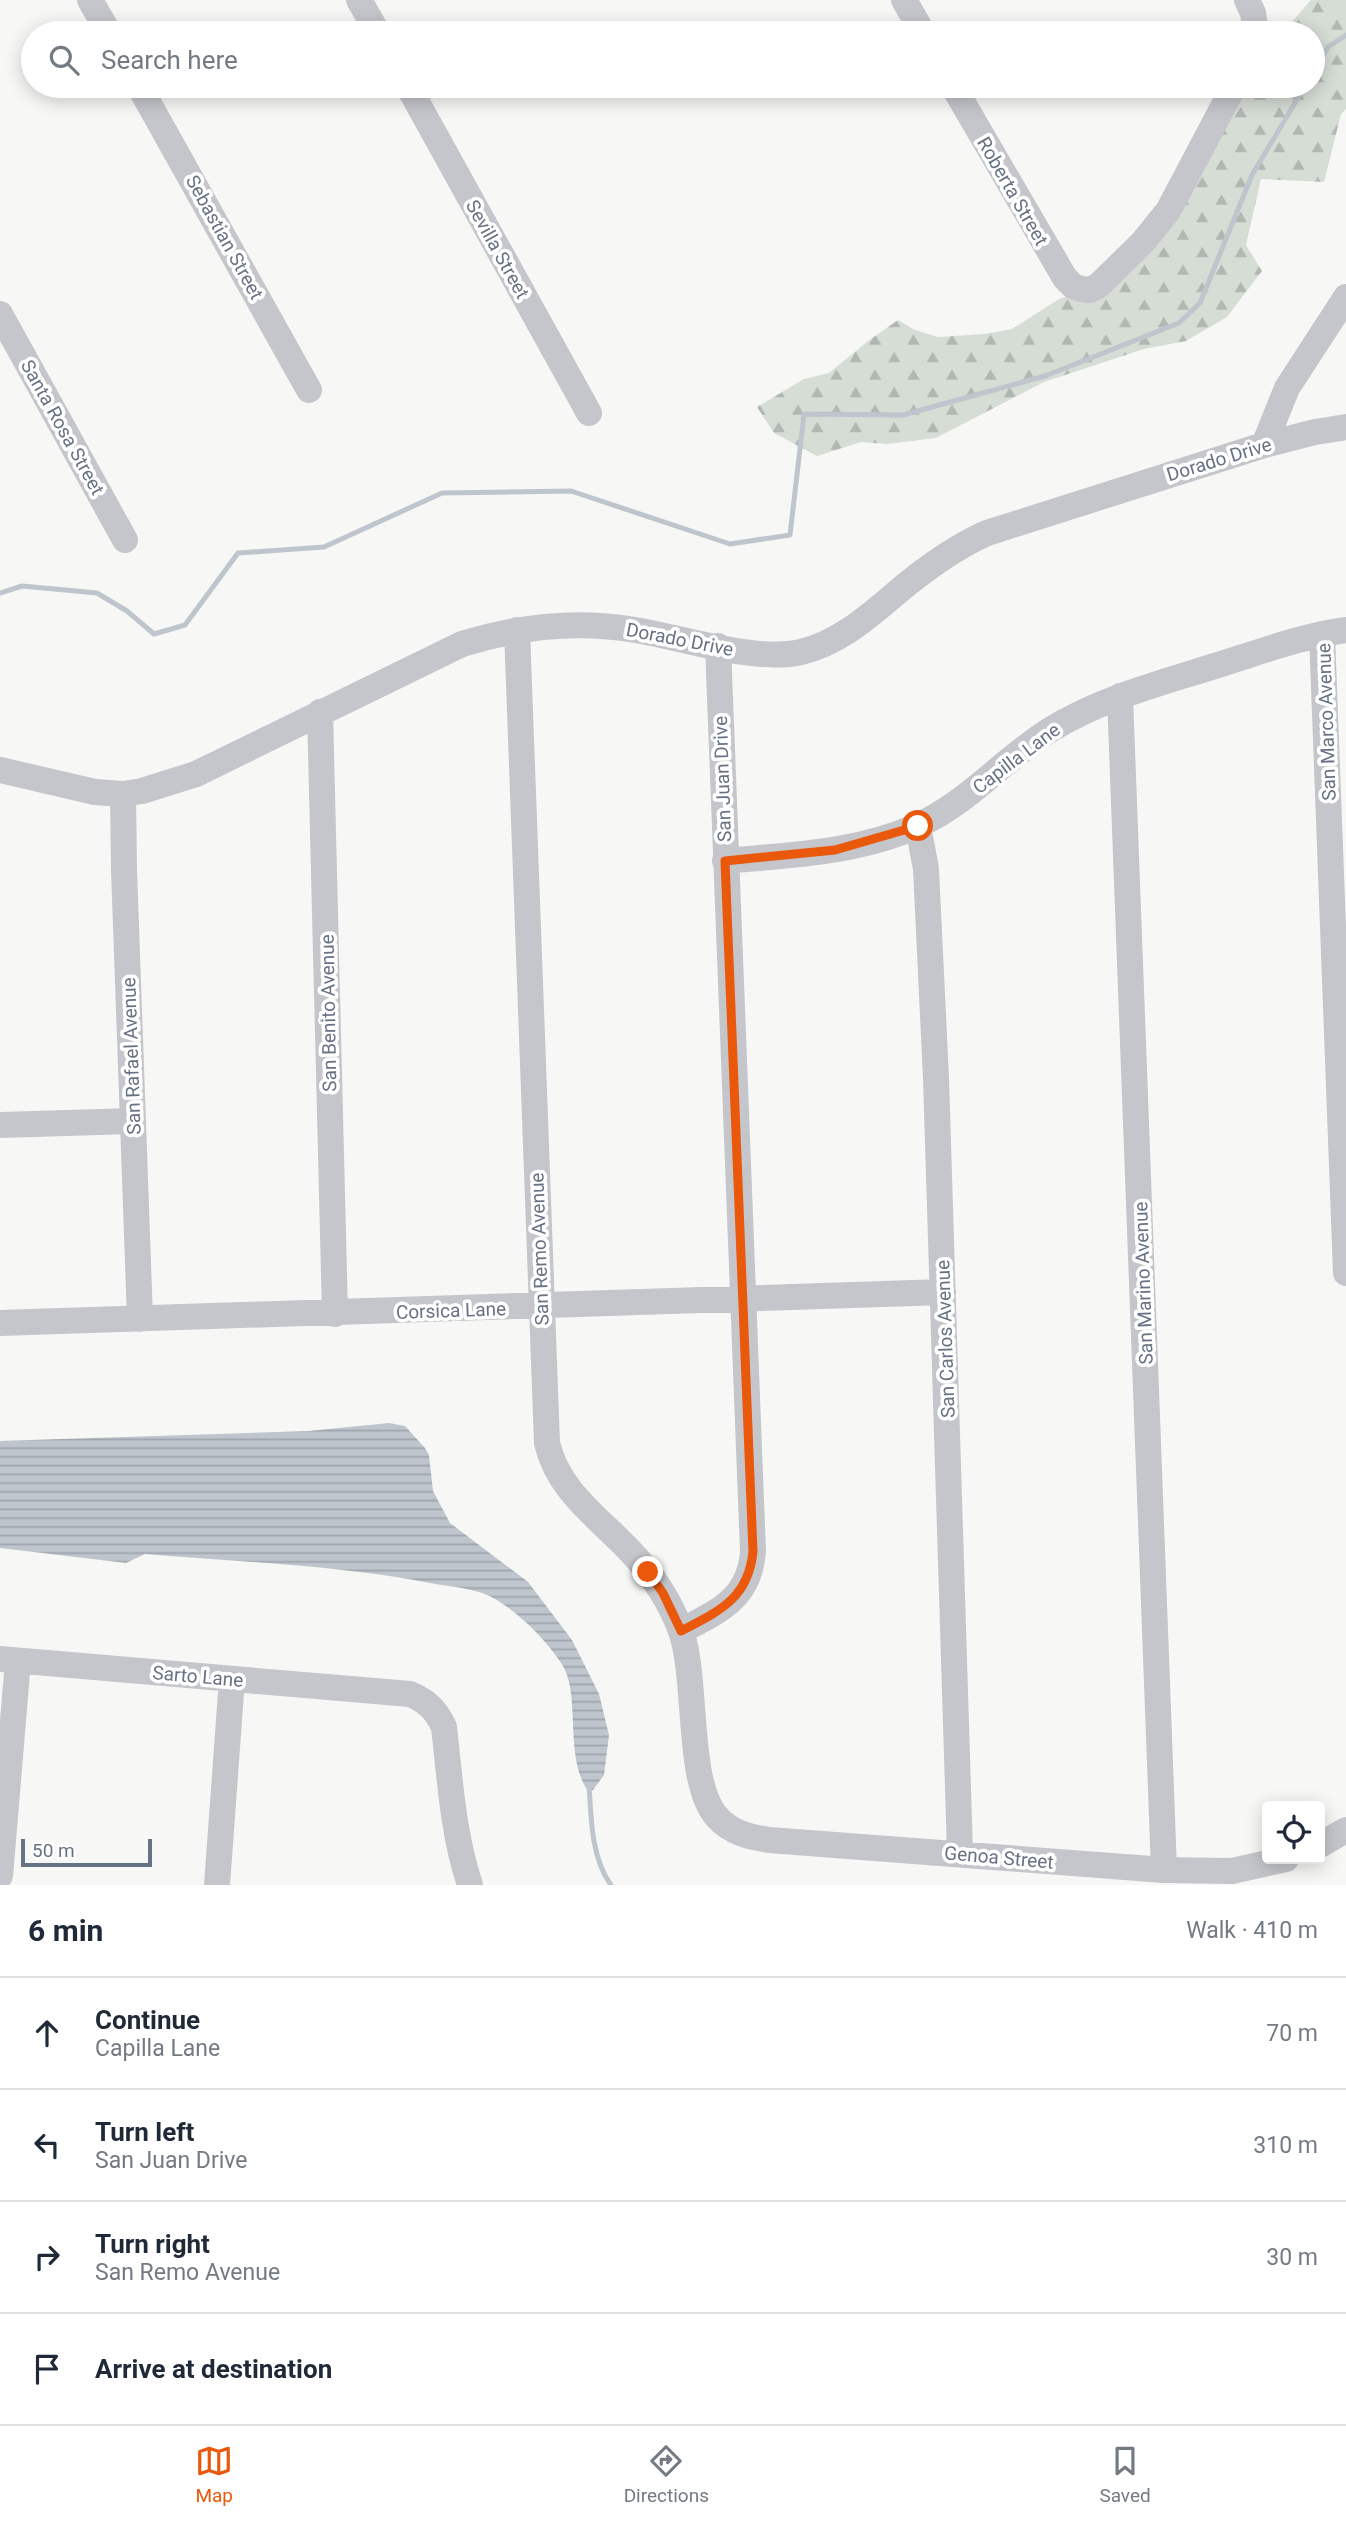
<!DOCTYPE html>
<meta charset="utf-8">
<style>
:root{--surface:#fff;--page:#f6f6f7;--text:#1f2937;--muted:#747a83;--line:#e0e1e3;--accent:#ea580c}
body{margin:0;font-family:Roboto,sans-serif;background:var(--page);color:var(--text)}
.controls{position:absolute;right:21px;bottom:21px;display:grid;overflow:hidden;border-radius:7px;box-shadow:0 4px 18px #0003}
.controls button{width:63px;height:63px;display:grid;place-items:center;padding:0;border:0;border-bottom:2px solid var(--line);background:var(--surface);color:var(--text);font:35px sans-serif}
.scale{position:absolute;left:21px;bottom:18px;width:131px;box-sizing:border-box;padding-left:7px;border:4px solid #687285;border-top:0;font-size:19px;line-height:24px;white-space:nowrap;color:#687285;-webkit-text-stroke:5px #fff;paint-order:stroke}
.stop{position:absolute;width:21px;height:21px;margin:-16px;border:5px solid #ea580c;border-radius:50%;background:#fff}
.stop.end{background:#ea580c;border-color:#fff;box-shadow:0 2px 7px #0008}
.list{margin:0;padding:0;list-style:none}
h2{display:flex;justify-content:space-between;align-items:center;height:91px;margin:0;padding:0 28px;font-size:30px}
h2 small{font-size:23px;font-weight:400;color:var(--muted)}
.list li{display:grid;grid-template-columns:46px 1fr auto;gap:21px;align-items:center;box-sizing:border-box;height:112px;padding:0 28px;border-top:2px solid var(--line)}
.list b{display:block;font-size:26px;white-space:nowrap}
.list p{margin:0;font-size:23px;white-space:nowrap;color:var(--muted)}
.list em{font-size:23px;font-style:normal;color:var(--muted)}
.icon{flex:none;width:38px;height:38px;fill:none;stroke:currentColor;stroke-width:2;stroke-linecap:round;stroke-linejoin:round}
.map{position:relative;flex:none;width:1346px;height:1885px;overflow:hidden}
.search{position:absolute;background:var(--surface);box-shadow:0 4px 18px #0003;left:21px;right:21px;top:21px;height:77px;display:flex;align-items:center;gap:18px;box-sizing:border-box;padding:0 24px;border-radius:38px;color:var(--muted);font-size:26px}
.sheet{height:539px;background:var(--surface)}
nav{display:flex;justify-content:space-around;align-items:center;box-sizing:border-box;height:98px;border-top:2px solid var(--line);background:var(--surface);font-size:19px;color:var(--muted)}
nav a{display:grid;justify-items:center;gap:4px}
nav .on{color:var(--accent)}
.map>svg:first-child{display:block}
.forest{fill:url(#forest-firs)}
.water{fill:url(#water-rules)}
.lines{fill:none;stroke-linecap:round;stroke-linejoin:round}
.stream{stroke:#bec5cc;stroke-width:5}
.minor{stroke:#c4c6cb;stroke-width:26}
.route{stroke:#ea580c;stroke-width:9}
.labels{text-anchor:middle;stroke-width:7;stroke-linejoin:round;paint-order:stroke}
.street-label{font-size:19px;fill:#687285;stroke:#fff}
</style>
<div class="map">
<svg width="1346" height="1885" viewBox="0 0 1346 1885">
<defs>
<pattern id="forest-firs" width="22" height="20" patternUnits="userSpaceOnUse" patternTransform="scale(1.75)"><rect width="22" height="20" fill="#d6ddd5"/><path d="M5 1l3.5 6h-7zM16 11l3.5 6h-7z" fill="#b1b8b2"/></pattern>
<pattern id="water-rules" width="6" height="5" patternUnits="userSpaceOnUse" patternTransform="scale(1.75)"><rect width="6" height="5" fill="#bec5cc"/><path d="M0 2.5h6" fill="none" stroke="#9ea4ab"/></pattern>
</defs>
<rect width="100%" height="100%" fill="#f7f8f5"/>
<path class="forest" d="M1311,0h35v109l-5,5 -17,68 -63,-3 -15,66 16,26 -35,46 -41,24 -42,8 -100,33 -108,56 -49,6 -26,-2 -44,14 -43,-23 -17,-26 47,-28 25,-6 39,-32 30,-21 17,10 23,7 47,-3 27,-5 47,-30 11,-4 17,7 157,-216h69v-53h-31z"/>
<path class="water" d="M389,1423l16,3 20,22 4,7 4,36 17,32 78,59 44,58 27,54 10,41 -5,40 -11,15 -5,1c-25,-36 -6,-99 -27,-128 -16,-24 -39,-47 -64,-63 -19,-12 -46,-13 -67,-17 -94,-18 -190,-21 -285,-29l-19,9 -126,-15v-107l309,-10z"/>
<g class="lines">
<path class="stream" d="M1313,73l15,-26 18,-12
M0,593l22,-7 75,7 30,18 27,23 31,-9 53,-72 86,-6 118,-54 129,-2 159,53 60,-9 14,-121 99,1 142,-39 134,-53 21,-20 52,-128 53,-89
M589,1784c2,32 2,74 22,101"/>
<path class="minor" d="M90,0l19,33
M359,0l19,33
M904,0l19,33
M1247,0l6,13 3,20
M139,86l170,304
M408,86l181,327
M953,86l112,192 8,8 8,3 8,1 9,-4 45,-44 25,-31 66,-125
M0,314l125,226
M1264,445l23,-57 59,-91
M517,630l30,813c11,48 51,74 83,108 22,23 40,50 51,80 17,49 5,152 36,186 14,16 33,20 52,23l395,30 68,1 54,-12
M1322,634l24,639
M1120,696l44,1174
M320,712l15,602
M0,770l95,22 28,2 19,-3 54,-17 266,-130c55,-17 110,-24 167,-15 50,7 124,34 172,23 44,-10 77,-45 110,-71 24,-19 49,-36 76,-48l277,-88 51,-13 31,-5
M123,794l1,76 16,449
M918,826l8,43 10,209 24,775
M725,861c65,-6 132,-8 192,-35 51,-23 87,-67 133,-96 52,-32 111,-47 168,-65 42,-13 84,-29 128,-35
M0,1125l133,-4
M0,1323l943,-31
M681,1631c38,-20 68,-32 72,-79l-35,-906
M0,1659l410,35c17,7 26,16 34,33 6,53 9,107 26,158
M1320,1845l26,-15
M0,1876l18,-215
M217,1885l15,-206"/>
</g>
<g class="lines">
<path class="route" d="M648,1572l15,21 18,38c38,-20 67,-32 72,-79l-28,-691 110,-11 83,-24"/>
</g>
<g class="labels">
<g class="street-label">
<text transform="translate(1013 191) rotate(60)" y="7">Roberta Street</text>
<text transform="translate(225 237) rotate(61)" y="7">Sebastian Street</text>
<text transform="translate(498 249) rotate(61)" y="7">Sevilla Street</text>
<text transform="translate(63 427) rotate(61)" y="7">Santa Rosa Street</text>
<text transform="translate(1219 459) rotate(-17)" y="7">Dorado Drive</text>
<text transform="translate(680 639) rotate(11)" y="7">Dorado Drive</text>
<text transform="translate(1326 722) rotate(-92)" y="7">San Marco Avenue</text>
<text transform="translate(1016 758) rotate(-37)" y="7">Capilla Lane</text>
<text transform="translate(722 779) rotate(-92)" y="7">San Juan Drive</text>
<text transform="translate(328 1013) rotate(-91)" y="7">San Benito Avenue</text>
<text transform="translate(131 1056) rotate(-92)" y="7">San Rafael Avenue</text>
<text transform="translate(539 1249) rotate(-92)" y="7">San Remo Avenue</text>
<text transform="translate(1143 1283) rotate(-92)" y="7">San Marino Avenue</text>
<text transform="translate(451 1310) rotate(-2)" y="7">Corsica Lane</text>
<text transform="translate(945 1339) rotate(-92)" y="7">San Carlos Avenue</text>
<text transform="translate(198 1676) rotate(5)" y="7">Sarto Lane</text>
<text transform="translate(999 1857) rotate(5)" y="7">Genoa Street</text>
</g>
</g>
</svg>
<div class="controls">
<button><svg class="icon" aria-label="locate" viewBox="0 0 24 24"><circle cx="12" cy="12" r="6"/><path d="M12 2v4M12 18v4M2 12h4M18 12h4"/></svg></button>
</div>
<div class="scale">50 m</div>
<div class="stop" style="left:918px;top:826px"></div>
<div class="stop end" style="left:648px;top:1572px"></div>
<div class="search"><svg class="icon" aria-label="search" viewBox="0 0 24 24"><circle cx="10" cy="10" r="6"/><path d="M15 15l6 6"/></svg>Search here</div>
</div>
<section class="sheet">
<h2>6 min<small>Walk · 410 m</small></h2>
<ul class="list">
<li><svg class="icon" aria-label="ahead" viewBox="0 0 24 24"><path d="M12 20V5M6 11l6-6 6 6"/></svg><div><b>Continue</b><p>Capilla Lane</p></div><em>70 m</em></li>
<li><svg class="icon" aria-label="left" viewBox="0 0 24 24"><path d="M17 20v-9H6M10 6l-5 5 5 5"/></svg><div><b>Turn left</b><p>San Juan Drive</p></div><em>310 m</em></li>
<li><svg class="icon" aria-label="right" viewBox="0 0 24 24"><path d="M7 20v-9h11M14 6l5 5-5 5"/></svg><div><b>Turn right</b><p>San Remo Avenue</p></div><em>30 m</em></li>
<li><svg class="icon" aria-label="arrive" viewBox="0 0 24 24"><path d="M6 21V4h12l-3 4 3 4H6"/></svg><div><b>Arrive at destination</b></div></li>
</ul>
</section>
<nav>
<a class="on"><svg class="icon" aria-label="map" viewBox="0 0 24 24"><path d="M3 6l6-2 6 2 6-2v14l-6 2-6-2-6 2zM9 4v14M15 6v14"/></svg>Map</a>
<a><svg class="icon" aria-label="directions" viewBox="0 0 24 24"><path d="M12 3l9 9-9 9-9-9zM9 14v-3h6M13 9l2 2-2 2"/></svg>Directions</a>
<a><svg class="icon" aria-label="saved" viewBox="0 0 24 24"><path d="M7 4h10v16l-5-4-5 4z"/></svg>Saved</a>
</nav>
